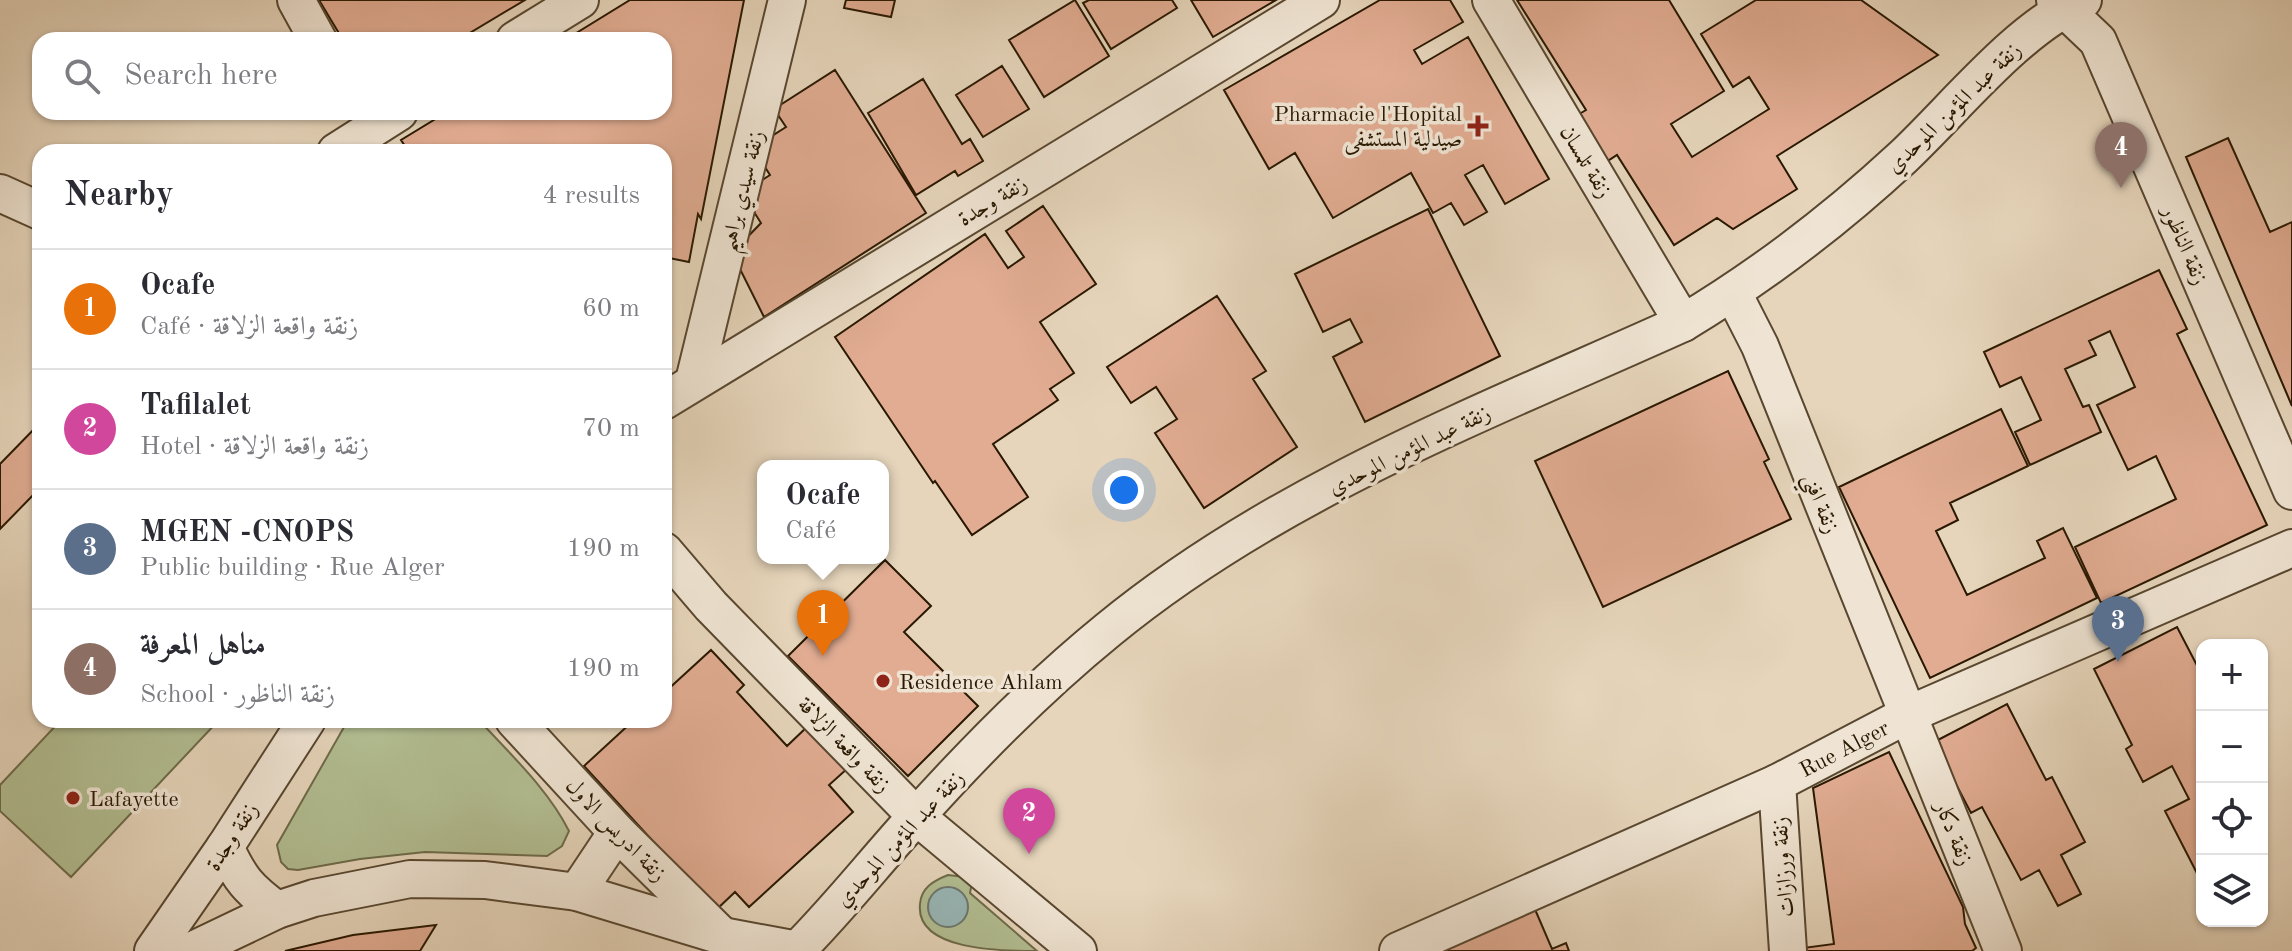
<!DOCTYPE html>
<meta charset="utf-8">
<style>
:root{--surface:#fff;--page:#f2f2f3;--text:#2b2b33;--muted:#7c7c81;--line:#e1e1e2;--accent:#111827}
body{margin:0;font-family:"Old Standard TT",Amiri,serif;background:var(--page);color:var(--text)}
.controls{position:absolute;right:24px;bottom:24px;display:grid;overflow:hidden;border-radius:16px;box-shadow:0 2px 6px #0004}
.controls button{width:72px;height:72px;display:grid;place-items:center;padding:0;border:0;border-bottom:2px solid var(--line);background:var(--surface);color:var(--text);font:40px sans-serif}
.you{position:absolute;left:1124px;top:490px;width:28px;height:28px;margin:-20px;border:6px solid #fff;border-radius:50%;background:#1a73e8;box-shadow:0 0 0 12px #1a73e833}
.badge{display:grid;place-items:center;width:52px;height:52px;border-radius:50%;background:var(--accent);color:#fff;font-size:26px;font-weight:700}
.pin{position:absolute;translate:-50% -66px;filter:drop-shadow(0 2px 4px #0008)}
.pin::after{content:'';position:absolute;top:42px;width:28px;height:24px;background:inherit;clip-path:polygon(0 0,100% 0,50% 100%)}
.popup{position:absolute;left:757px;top:460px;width:132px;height:104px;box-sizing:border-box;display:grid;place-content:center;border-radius:16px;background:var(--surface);filter:drop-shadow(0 2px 6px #0005);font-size:26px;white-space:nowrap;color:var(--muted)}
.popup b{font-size:30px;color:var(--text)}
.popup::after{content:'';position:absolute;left:50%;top:100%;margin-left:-16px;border:16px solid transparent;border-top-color:var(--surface)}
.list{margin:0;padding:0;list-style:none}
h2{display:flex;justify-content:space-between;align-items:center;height:104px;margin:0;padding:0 32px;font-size:34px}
h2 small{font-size:26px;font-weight:400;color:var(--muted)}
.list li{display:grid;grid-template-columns:52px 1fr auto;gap:24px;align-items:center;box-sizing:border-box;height:120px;padding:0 32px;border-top:2px solid var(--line)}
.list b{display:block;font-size:30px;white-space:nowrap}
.list p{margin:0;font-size:26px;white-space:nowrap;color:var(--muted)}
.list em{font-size:26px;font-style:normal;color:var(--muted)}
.icon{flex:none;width:44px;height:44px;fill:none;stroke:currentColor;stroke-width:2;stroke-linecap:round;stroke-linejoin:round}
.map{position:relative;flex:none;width:2292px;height:951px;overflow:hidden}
.search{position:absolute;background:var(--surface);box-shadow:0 2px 6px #0004;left:32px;top:32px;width:640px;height:88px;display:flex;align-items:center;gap:20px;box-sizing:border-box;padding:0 28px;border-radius:24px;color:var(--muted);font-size:30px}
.panel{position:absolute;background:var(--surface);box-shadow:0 2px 6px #0004;left:32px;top:144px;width:640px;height:584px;border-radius:24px}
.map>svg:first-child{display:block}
.green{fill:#b2be92;stroke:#6e6b4a;stroke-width:2}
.water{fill:#98b7b7;stroke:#6c776e;stroke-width:2}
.building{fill:#e1ac92;stroke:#291801;stroke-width:2}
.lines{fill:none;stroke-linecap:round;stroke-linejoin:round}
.minor-casing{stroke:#584730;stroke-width:40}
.minor{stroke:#efe4d3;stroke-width:36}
.poi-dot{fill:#8f2418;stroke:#efe4d3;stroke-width:3}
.labels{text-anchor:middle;stroke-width:7;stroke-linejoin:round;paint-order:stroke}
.street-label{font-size:22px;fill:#291801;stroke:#efe4d3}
.poi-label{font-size:22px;fill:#291801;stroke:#efe4d3;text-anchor:start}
</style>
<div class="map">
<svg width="2292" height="951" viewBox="0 0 2292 951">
<rect width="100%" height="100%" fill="#e6d5bb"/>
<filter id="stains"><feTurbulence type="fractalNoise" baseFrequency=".0025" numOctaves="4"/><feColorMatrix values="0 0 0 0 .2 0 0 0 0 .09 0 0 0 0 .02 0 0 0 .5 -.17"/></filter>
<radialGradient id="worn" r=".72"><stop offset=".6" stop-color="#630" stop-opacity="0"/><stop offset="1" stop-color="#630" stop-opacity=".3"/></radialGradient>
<path class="green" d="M61,720h158l-148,157 -71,-66v-26z
M348,720h131c31,34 69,69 90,111l-7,15 -15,10 -122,-4 -65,7 -62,11 -10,-1 -7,-7 -4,-17z
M948,875l17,2 7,5 -2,11 67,58c-35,0 -122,0 -117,-47 1,-16 13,-23 28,-29z"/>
<path class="water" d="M928 907a20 20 0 1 1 40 0a20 20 0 1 1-40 0Z"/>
<path class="building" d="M319,0h206l-67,40h-115z
M630,0h114l-43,219 -3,-5 -9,48 -25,-5v-105h-255l-8,-12 46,-28h217v-72h-99z
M846,0h49l-4,17 -47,-9z
M1075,0l34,56 -65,41 -35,-57z
M1089,0h83l5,8 -66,41 -28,-46z
M1191,0h85l-63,37z
M1380,0h70l13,22 -49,28 8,14 46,-27 81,142 -44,25 -22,-39 -18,10 22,37 -23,13 -13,-22 -18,10 -22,-40 -78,45 -38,-65 -26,16 -45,-79z
M1517,0h152l55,91 -53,33 21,33 77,-48 -20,-32 -16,10 -32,-53 55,-34h105l77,55 -161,101 20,33 -64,40 -16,-11 -43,27 -57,-90 -17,11 -29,-47 15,-9z
M1002,66l27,43 -46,28 -27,-42z
M835,70l91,143 -162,104 -32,-64 29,-30 -19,-30 28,-18 -17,-27 33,-21 -12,-18z
M923,79l39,65 8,-5 13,22 -25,15 -3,-5 -39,24 -48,-82z
M2228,138l42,94 22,-10v184l-106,-249z
M1043,206l53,78 -56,38 34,51 -24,16 8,11 -65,44 35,53 -56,38 -37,-54 -2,2 -98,-146 150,-103 23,34 16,-11 -18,-26z
M1428,209l72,147 -135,66 -32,-65 29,-15 -12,-23 -27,13 -28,-58z
M2159,270l28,59 -10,5 90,191 -166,78 -26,-56 101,-48 -20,-43 -28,14 -31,-65 38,-18 -25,-56 -21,10 7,14 -31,14 18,38 6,-2 12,27 -71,33 -15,-33 26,-12 -20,-43 -21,10 -16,-35z
M1217,296l49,75 -13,8 44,68 -93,61 -49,-75 22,-14 -21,-32 -25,16 -24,-36z
M1728,371l41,88 -5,3 27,57 -188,88 -68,-146z
M2001,409l27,57 -78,37 8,17 -22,11 31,64 78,-37 -8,-17 26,-13 34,70 -167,80 -91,-191z
M40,423v65l-40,41v-65z
M885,560l46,46 -27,26 74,74 -70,70 -120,-120z
M2177,627l25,48v208l-37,-72 24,-12 -17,-33 -29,16 -17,-33 6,-4 -38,-76z
M711,650l33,35 -7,7 50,54 22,-21 39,43 -19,17 24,27 -104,95 -14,-15 -19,18 -132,-144 50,-46h30v-27z
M2007,704l39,76 6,-3 33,65 -24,13 20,39 -23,12 -19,-36 -18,10 -39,-73 -11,6 -37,-71z
M1889,752l74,155 2,17 11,24 -4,3h-168l-1,-3 31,-4 -21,-156z
M1534,907l18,42 14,-6 3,8h-138z
M436,925l-16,26h-135l68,-16z"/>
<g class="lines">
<g class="minor-casing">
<g id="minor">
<path d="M296,0l22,40"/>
<path d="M1491,0l192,323"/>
<path d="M2055,0l43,41 194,450"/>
<path d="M515,40l65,-40"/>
<path d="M336,152l63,-40"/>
<path d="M0,193l40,18"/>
<path d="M1733,293l27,53 243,605"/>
<path d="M694,381l93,-381"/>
<path d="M664,401l657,-401"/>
<path d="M664,551l47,55 205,210 162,135"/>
<path d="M514,720l103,112 101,100"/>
<path d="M1777,783l11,168"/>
<path d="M225,847c15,32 23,42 52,63"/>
<path d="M577,892l40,-60"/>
<path d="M153,951l72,-104 82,-127"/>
<path d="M191,951l86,-41 37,-12 96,-19 75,1 92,12 145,44 81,15"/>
<path d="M796,951c41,-41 78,-88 117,-131 60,-67 125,-133 195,-190 169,-139 378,-218 575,-307 80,-48 152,-103 220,-166 52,-49 116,-130 180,-157"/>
<path id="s1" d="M1398,951l379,-168 130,-68 385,-167"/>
</g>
</g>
<use href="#minor" class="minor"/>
</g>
<g class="poi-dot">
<path d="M1474 114h8v8h8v8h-8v8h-8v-8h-8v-8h8z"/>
<circle cx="883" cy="681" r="8"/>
<circle cx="73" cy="798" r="8"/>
</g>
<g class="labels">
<g class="street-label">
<text transform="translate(1953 107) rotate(-44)" y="8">زنقة عبد المؤمن الموحدي</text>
<text transform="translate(1587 161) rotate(59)" y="8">زنقة تلمسان</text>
<text transform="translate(741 191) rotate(-76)" y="8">زنقة سيدي براهيم</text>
<text transform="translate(992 200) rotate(-31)" y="8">زنقة وجدة</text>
<text transform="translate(2186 245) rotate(67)" y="8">زنقة الناظور</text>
<text transform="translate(1409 449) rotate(-26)" y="8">زنقة عبد المؤمن الموحدي</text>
<text transform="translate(1822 503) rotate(68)" y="8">زنقة افني</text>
<text transform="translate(845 744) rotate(46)" y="8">زنقة واقعة الزلاقة</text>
<text dy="8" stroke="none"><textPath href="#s1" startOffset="490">Rue Alger</textPath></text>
<text transform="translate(617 829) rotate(46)" y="8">زنقة ادريس الاول</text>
<text transform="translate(1955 833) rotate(68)" y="8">زنقة دكار</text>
<text transform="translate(231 836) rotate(-57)" y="8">زنقة وجدة</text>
<text transform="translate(899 838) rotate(-47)" y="8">زنقة عبد المؤمن الموحدي</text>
<text transform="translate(1782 867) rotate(-94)" y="8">زنقة ورزازات</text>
</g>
<g class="poi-label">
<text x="1462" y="121" text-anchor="end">Pharmacie l'Hopital<tspan x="1462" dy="25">صيدلية المستشفى</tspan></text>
<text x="899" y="689">Residence Ahlam</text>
<text x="89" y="806">Lafayette</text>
</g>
</g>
<rect width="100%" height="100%" filter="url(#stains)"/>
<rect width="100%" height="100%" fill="url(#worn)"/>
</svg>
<div class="controls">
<button>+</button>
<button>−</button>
<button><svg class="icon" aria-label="locate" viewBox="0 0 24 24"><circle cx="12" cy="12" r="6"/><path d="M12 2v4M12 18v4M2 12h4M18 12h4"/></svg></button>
<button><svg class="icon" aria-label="layers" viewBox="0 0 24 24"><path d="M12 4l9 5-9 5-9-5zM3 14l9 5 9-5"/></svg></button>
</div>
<div class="you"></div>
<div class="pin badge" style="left:823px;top:656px;background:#e8710a">1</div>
<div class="popup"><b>Ocafe</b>Café</div>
<div class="pin badge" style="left:1029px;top:854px;background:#d1479c">2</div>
<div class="pin badge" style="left:2118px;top:662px;background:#5c6f8a">3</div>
<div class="pin badge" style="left:2121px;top:188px;background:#8d6e63">4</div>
<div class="search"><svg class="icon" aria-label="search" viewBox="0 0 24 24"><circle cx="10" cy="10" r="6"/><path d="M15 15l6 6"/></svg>Search here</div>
<section class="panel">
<h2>Nearby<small>4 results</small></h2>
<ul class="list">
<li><span class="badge" style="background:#e8710a">1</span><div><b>Ocafe</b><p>Café · زنقة واقعة الزلاقة</p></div><em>60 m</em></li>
<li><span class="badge" style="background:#d1479c">2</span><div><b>Tafilalet</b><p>Hotel · زنقة واقعة الزلاقة</p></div><em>70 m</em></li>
<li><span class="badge" style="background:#5c6f8a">3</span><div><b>MGEN -CNOPS</b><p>Public building · Rue Alger</p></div><em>190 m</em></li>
<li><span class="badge" style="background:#8d6e63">4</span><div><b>مناهل المعرفة</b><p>School · زنقة الناظور</p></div><em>190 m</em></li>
</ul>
</section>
</div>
